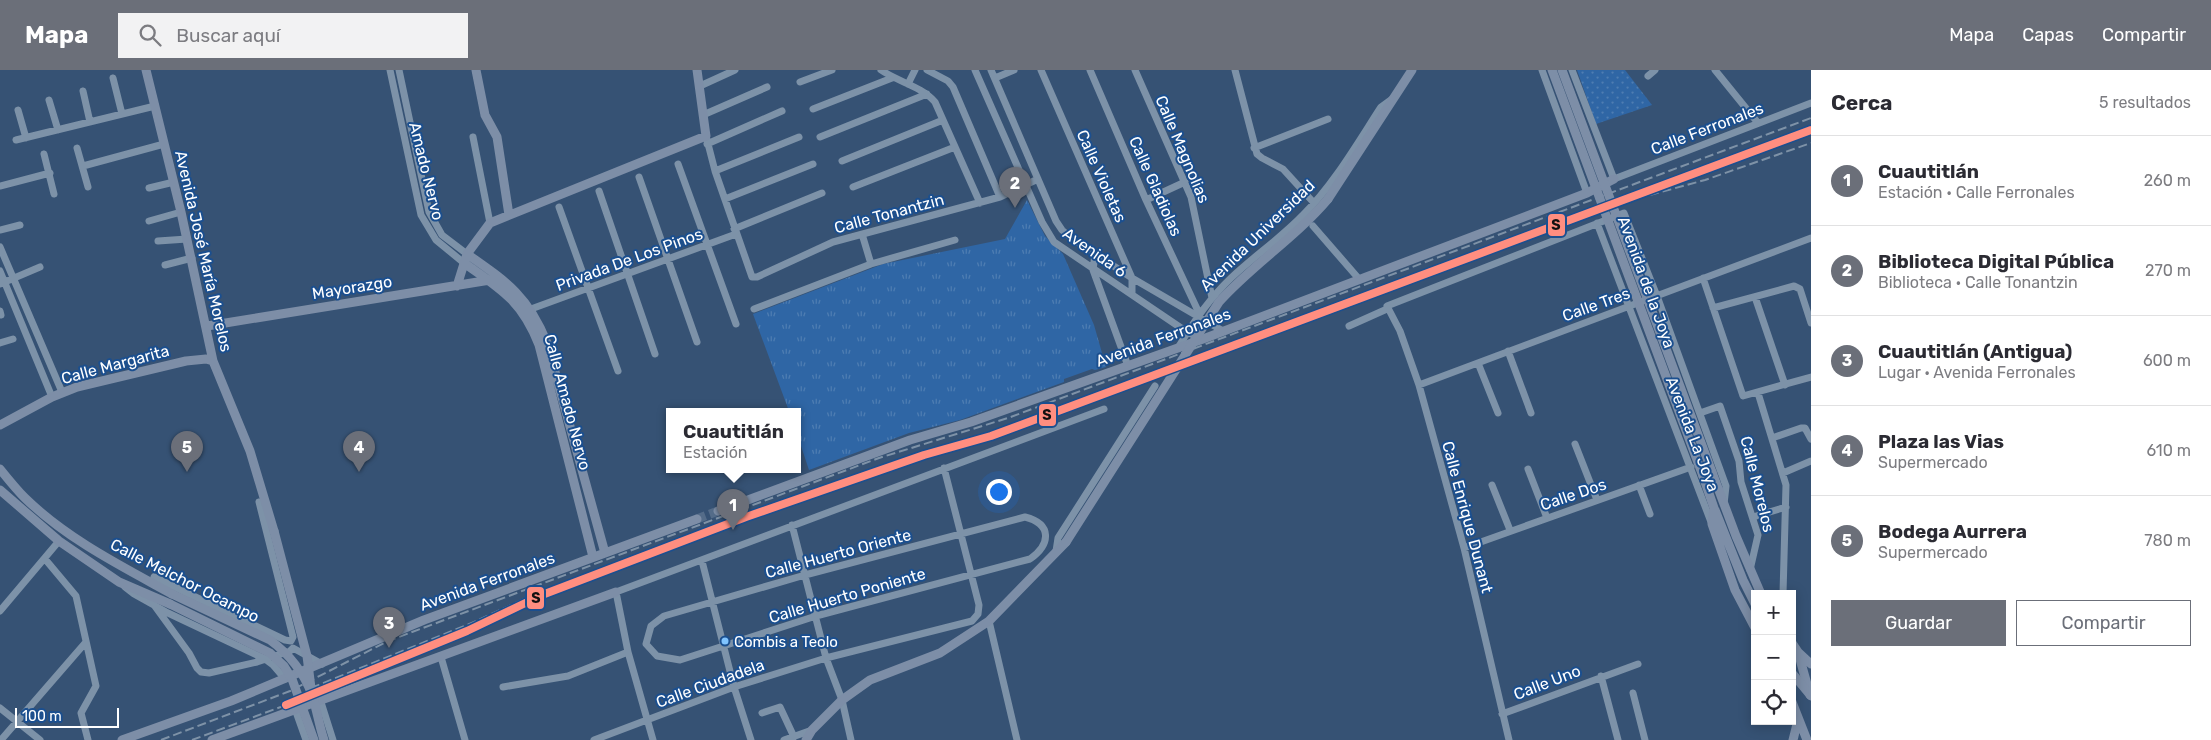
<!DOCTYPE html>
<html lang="es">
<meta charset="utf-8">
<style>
:root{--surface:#fff;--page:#f2f2f3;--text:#2b2b33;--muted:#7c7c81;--line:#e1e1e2;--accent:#6b6f79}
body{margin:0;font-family:Rubik,sans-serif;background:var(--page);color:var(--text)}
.controls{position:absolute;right:15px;bottom:15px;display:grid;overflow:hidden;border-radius:0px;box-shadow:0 2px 12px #0003}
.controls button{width:45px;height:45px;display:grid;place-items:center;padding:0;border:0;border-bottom:1px solid var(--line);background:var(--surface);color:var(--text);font:25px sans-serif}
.scale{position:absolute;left:15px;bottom:12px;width:104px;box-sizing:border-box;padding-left:5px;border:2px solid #fff;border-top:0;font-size:14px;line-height:18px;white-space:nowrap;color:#fff;-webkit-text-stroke:4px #1b4f8f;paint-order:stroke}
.you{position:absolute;left:998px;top:421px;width:18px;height:18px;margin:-12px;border:4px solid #fff;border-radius:50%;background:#1a73e8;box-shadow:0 0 0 8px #1a73e833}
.badge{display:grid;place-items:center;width:32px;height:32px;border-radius:50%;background:var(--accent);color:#fff;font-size:16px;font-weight:700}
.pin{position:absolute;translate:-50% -41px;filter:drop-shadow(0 1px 2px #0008)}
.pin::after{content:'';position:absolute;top:26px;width:18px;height:15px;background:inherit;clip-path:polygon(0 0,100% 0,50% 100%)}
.popup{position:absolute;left:666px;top:338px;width:135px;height:65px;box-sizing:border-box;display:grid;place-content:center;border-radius:0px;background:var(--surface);filter:drop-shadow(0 1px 4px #0005);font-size:16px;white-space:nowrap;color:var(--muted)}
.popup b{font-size:19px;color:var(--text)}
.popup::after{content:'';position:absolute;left:50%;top:100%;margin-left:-10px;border:10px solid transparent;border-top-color:var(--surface)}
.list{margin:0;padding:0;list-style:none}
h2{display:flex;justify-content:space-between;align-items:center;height:65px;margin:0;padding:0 20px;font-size:21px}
h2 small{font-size:16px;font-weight:400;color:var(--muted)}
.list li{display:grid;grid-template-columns:32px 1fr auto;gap:15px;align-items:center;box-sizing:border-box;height:90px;padding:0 20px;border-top:1px solid var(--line)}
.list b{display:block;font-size:19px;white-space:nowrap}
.list p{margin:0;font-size:16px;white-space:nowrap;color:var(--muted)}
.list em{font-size:16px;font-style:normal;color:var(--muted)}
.actions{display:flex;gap:10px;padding:15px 20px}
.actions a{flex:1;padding:11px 0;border:1px solid var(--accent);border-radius:0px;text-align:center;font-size:18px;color:var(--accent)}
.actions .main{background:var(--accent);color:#fff}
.icon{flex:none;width:28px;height:28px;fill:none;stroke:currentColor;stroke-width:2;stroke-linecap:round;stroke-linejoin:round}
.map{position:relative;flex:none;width:1811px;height:670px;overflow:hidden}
header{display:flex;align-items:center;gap:30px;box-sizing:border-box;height:70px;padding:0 25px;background:var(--accent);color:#fff}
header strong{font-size:24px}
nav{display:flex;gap:28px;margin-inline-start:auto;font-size:18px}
.search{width:350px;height:45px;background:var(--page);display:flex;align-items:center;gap:12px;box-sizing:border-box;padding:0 18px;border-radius:0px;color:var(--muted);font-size:19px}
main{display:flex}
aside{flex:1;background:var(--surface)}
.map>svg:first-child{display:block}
.grass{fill:url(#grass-tufts)}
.park{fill:url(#park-dots)}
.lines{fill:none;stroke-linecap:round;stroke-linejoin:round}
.major-tunnel{stroke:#546c89;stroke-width:9;stroke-dasharray:9 4.5;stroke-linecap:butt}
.minor{stroke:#7d92a8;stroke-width:7}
.major{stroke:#7d8ea7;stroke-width:9}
.rail{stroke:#7e92a7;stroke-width:2;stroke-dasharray:9 4;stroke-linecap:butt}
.major-bridge{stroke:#7d8ea7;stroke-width:9}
.rail-1-casing{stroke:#1b4f8f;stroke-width:11}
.rail-1{stroke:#ff8e80;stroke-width:8}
.bus-dot{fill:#80c4ff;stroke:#1b4f8f;stroke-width:2}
.labels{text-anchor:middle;stroke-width:4;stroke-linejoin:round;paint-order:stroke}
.bus-label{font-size:15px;fill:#fff;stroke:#1b4f8f;text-anchor:start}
.street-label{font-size:16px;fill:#fff;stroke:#1b4f8f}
.line-badge{stroke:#1b4f8f;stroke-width:2}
.pale-badge-label{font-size:14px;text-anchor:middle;font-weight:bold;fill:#111}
</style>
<header>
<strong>Mapa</strong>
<div class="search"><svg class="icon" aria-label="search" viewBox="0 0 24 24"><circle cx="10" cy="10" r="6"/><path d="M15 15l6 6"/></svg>Buscar aquí</div>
<nav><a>Mapa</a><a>Capas</a><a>Compartir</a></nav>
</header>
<main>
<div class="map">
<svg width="1811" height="670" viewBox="0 0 1811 670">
<defs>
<pattern id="grass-tufts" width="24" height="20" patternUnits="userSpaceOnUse" patternTransform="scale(1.25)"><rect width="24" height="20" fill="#2f66a5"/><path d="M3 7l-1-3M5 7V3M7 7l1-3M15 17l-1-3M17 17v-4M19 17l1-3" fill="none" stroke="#4e7db2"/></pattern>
<pattern id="park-dots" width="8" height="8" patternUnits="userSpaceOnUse" patternTransform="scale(1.25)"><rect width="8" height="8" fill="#2f66a5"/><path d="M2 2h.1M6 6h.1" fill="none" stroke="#4e7db2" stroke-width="1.8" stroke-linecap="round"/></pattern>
</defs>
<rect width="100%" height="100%" fill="#365274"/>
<path class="grass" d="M1027,130l18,36 18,18 31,71 12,42 -11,3 -3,-1 -28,10v3l-104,38 -51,13 -100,37 -12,-36v-23h-8l-36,-97 130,-50 122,-25z"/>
<path class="park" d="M1577,0h48l27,35 -56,19z"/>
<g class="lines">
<path class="major-tunnel" d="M697,449l21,-8"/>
<path class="minor" d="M390,0l31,145 15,25 28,23
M399,0l30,142 13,23 25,19
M881,0c17,12 40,16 54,32l45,101
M927,0l21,11 5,6 47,110
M975,0l67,152 12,20 133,90 13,6
M991,0l65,151 6,9 9,8 61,40 91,53
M1041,0l91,208v16
M1090,0l56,130 53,113
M1135,0l56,127 21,101
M1235,0l22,84 5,4 21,11 31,34
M1542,0l45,123
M1572,0l42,109 197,-76
M1715,0l43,53
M1648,6l7,-6
M113,8l9,36
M995,8l19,-8
M800,12l32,-12
M908,14l7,-14
M700,16l35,-16
M83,21l7,31
M49,30l9,30
M813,39l79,-31
M18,40l8,28
M703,45l64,-28
M706,66l9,35 37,106h5l76,-35 167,-45 38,-18
M473,67l17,86
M820,67l107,-43
M16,70l139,-34
M707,74l75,-33
M77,78l11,39
M1254,78l74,-29
M44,84l10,40
M842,91l101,-41
M678,94l58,160
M83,96l81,-22
M715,101l84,-34
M639,107l58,165
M0,116l50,-13
M853,117l102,-40
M149,118l25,-6
M599,121l56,163
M725,129l88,-35
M1146,130l39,-18
M559,137l59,164
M149,151l32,-9
M1597,153l114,299
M1313,156l46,53
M734,159l88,-36
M0,160l20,-5
M862,164l9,30
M158,171l29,-2
M0,177l62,145
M1095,184l-2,16 35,96
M165,195l27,-7
M0,201l52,126
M1703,208l40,118 68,-19
M0,214l40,-17
M1755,227l30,88
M1713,238l81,-22 6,3 11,34
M531,239l205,-75
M754,239l117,-45 84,-24
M0,241l1,4
M1349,256l38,-17
M0,273l13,-4
M1178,278c15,-26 31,-49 53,-70 23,-22 50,-40 72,-63 31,-31 54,-71 78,-108l11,-8
M1508,281l23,62
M1478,293l20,50
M1419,315l392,-147
M1758,323l28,92 -3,109
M1700,343l20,-7 19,55 2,21 17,53 -8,35
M1772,368l29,-10h4l6,11
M1575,374l22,56
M1528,399l19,49
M1783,403l28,-12
M1492,415l18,45
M1639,415l11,29
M1025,447c27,7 26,27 5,42l-214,57 -136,44 -23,-4 -11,-12 5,-18 13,-10 141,-41z
M1753,447l33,-10
M792,455l34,133 16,42 9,40
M1464,478l227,-81
M1056,481l2,-13 97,-152
M45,489l31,37 20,90 -15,27 7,27
M702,491l32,126 17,53
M154,507l131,63 6,1 2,-4 -34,-135
M125,517l9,7 34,19 97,46 8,6 12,14
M154,535l35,48 8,15 4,4 8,1 48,-11 33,-11 3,-3 29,16
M0,541l59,-70
M989,551l28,119
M441,587l24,83
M1601,606l17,64
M503,617l65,-11 60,-24
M1633,623l12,47
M320,629l13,41
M0,638l40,32
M295,639l11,31
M762,643l18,-6 14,30
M1502,644l136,-50
M1,670l85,-98
M594,670l140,-53 92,-29 146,-37 6,-7 1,-9 -35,-137
M653,670l-25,-88 -12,-60 488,-183
M784,670l28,-10
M1509,670l-45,-192 -45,-163 -19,-54 -13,-25 237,-93 33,83 69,190 -2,18"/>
<path class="major" d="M146,0l35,142 32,149 37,90 24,80
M476,0l9,45 12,22 12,78
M1328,129l84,-129
M467,184c40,28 61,42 80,89l58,210
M464,193c37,26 58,38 75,82l54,212
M457,216l10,-32 23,-31 216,-87 -9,-66
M207,256l283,-46
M0,355l52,-28 25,-10 109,-26 20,-2 7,2
M0,399c8,10 16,20 25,29 42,41 96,68 147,96
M1712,402l24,64 25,58
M1703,406l11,32 -2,16 23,66 20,38
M0,420l59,51 60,41 51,22
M1715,440l28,70 12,24
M718,441l192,-71 61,-18 232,-83 384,-146 27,-14
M1792,573l6,9 12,43
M1798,582l13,12
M1792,632l15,38
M122,670l109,-39 193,-81 273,-101
M212,670l404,-148
M806,670l6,-10 30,-30 28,-20 70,-27 49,-32 77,-79
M1793,670l5,-20"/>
<path class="rail" d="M1650,125l55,-15 106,-37
M311,618l163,-66 72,-33
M161,670l129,-49 98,-50 491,-183 129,-40 803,-300
M192,670l94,-35"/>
<path class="major-bridge" d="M1552,0l151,406
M1562,0l150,402
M274,461l33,125 4,32
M1066,472l153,-240c33,-37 76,-64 109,-103
M172,524l98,46c19,14 34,33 42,55 5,15 7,30 12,45
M170,534l100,49 14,13 8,13 22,61
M1792,603l19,23"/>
<g class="rail-1-casing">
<path id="rail-1" d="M286,635l181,-74 75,-36 204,-78 178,-62 67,-19 820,-306"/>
</g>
<use href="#rail-1" class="rail-1"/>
</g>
<circle class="bus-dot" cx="725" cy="571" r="4.5"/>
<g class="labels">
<g class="bus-label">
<text x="734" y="577">Combis a Teolo</text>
</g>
<g class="street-label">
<text transform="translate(1707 58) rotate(-21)" y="6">Calle Ferronales</text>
<text transform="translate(1183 79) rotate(67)" y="6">Calle Magnolias</text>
<text transform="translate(427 101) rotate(76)" y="6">Amado Nervo</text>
<text transform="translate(1102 106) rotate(66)" y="6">Calle Violetas</text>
<text transform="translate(1156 116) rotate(66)" y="6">Calle Gladiolas</text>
<text transform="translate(889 143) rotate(-15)" y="6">Calle Tonantzin</text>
<text transform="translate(1257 165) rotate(-44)" y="6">Avenida Universidad</text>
<text transform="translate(204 181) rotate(77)" y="6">Avenida José María Morelos</text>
<text transform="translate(1095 182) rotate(35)" y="6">Avenida 6</text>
<text transform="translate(629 189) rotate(-20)" y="6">Privada De Los Pinos</text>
<text transform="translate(1647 212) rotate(70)" y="6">Avenida de la Joya</text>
<text transform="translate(352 217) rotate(-9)" y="6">Mayorazgo</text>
<text transform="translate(1596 234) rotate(-20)" y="6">Calle Tres</text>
<text transform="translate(1163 267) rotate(-20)" y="6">Avenida Ferronales</text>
<text transform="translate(115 294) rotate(-15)" y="6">Calle Margarita</text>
<text transform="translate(568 332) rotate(75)" y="6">Calle Amado Nervo</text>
<text transform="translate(1693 364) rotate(69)" y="6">Avenida La Joya</text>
<text transform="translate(1758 414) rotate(76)" y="6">Calle Morelos</text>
<text transform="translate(1573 424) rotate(-19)" y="6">Calle Dos</text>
<text transform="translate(1468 447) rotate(75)" y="6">Calle Enrique Dunant</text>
<text transform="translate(838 483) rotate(-15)" y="6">Calle Huerto Oriente</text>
<text transform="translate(185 510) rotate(27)" y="6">Calle Melchor Ocampo</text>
<text transform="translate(487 511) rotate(-20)" y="6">Avenida Ferronales</text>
<text transform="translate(847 525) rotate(-16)" y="6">Calle Huerto Poniente</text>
<text transform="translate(1547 612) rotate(-21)" y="6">Calle Uno</text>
<text transform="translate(710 613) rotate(-20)" y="6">Calle Ciudadela</text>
</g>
</g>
<g class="line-badge">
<rect x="1547" y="143" width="19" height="24" rx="5" fill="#ff8e80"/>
<rect x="1038" y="333" width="19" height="24" rx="5" fill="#ff8e80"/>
<rect x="526" y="516" width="19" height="24" rx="5" fill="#ff8e80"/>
</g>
<g class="pale-badge-label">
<text x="1556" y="160">S</text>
<text x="1047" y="350">S</text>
<text x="536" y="533">S</text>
</g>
</svg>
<div class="controls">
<button>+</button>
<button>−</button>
<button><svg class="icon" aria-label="locate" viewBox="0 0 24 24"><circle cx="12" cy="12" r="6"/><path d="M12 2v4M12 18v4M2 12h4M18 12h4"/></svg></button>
</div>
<div class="scale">100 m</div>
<div class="you"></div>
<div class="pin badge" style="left:733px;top:460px">1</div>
<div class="popup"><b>Cuautitlán</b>Estación</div>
<div class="pin badge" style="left:1015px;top:138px">2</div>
<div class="pin badge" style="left:389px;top:578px">3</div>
<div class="pin badge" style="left:359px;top:402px">4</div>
<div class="pin badge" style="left:187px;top:402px">5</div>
</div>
<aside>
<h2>Cerca<small>5 resultados</small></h2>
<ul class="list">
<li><span class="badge">1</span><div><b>Cuautitlán</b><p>Estación · Calle Ferronales</p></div><em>260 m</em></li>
<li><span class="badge">2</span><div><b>Biblioteca Digital Pública</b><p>Biblioteca · Calle Tonantzin</p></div><em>270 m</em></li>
<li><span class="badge">3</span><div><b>Cuautitlán (Antigua)</b><p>Lugar · Avenida Ferronales</p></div><em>600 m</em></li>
<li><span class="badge">4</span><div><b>Plaza las Vias</b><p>Supermercado</p></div><em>610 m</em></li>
<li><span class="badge">5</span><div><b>Bodega Aurrera</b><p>Supermercado</p></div><em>780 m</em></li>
</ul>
<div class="actions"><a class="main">Guardar</a><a>Compartir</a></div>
</aside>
</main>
